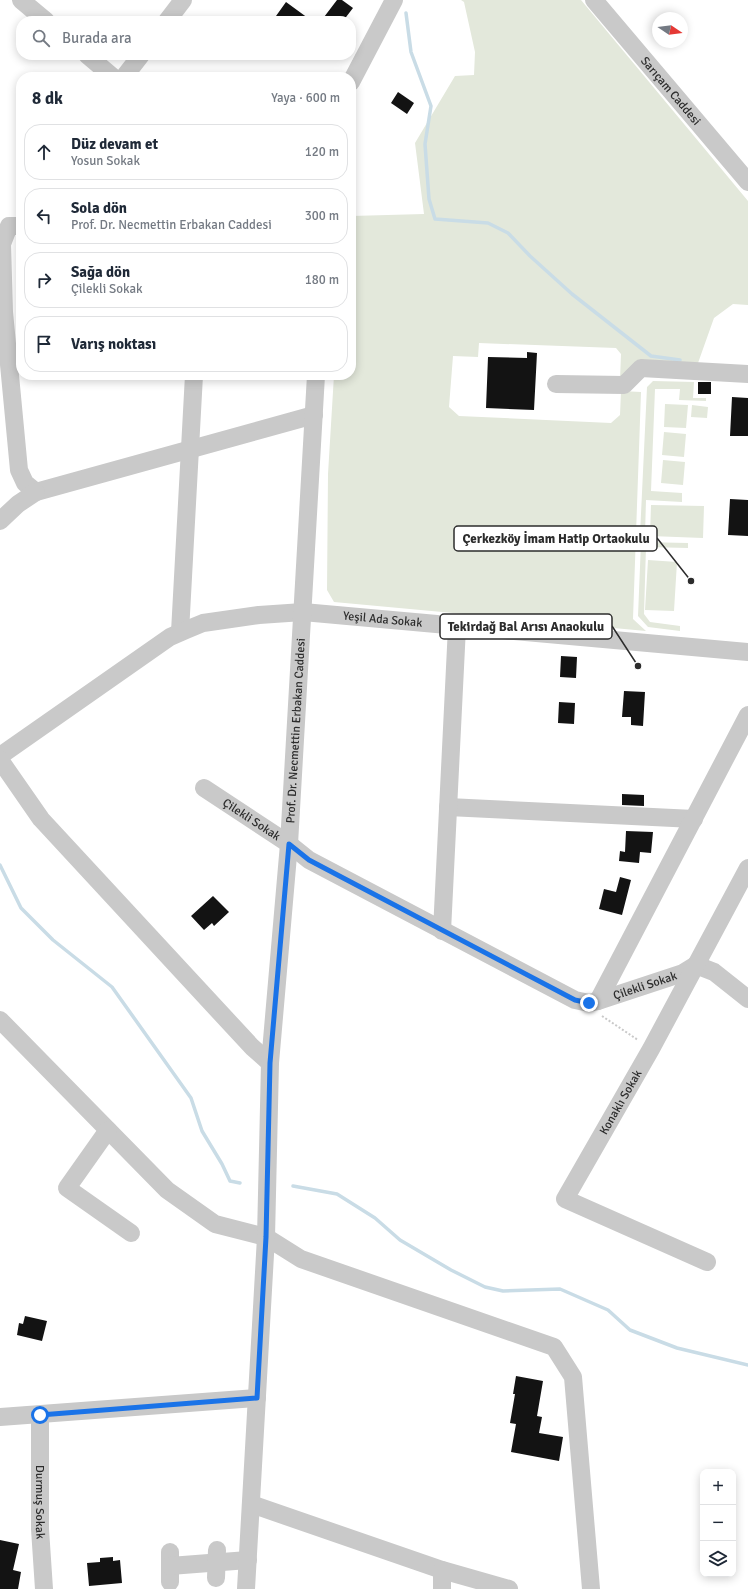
<!DOCTYPE html>
<html lang="tr">
<meta charset="utf-8">
<style>
:root{--surface:#fff;--page:#f2f2f3;--text:#1f2937;--muted:#747a83;--line:#e0e1e3}
body{margin:0;font-family:Signika,sans-serif;background:var(--page);color:var(--text)}
.controls{position:absolute;right:12px;bottom:12px;display:grid;overflow:hidden;border-radius:8px;box-shadow:0 2px 10px #0003}
.controls button{width:36px;height:36px;display:grid;place-items:center;padding:0;border:0;border-bottom:1px solid var(--line);background:var(--surface);color:var(--text);font:20px sans-serif}
.compass{position:absolute;left:652px;top:12px;width:36px;height:36px;border-radius:50%;background:var(--surface);box-shadow:0 2px 10px #0003;rotate:103deg}
.stop{position:absolute;width:12px;height:12px;margin:-9px;border:3px solid #1a73e8;border-radius:50%;background:#fff}
.stop.end{background:#1a73e8;border-color:#fff;box-shadow:0 1px 4px #0008}
.list{margin:0;padding:0;list-style:none}
h2{display:flex;justify-content:space-between;align-items:center;height:52px;margin:0;padding:0 16px;font-size:17px}
h2 small{font-size:13px;font-weight:400;color:var(--muted)}
.list li{display:grid;grid-template-columns:26px 1fr auto;gap:12px;align-items:center;box-sizing:border-box;height:56px;margin:0 8px 8px;padding:0 8px;border:1px solid var(--line);border-radius:16px}
.list b{display:block;font-size:15px;white-space:nowrap}
.list p{margin:0;font-size:13px;white-space:nowrap;color:var(--muted)}
.list em{font-size:13px;font-style:normal;color:var(--muted)}
.icon{flex:none;width:22px;height:22px;fill:none;stroke:currentColor;stroke-width:2;stroke-linecap:round;stroke-linejoin:round}
.map{position:relative;flex:none;width:748px;height:1589px;overflow:hidden}
.search{position:absolute;background:var(--surface);box-shadow:0 2px 10px #0003;left:16px;top:16px;width:340px;height:44px;display:flex;align-items:center;gap:10px;box-sizing:border-box;padding:0 14px;border-radius:16px;color:var(--muted);font-size:15px}
.panel{position:absolute;background:var(--surface);box-shadow:0 2px 10px #0003;left:16px;top:72px;width:340px;height:308px;border-radius:16px}
.map>svg:first-child{display:block}
.green{fill:#e3e8db}
.lines{fill:none;stroke-linecap:round;stroke-linejoin:round}
.stream{stroke:#c9dce6;stroke-width:3.5}
.building{fill:#131313}
.path{stroke:#c9c9c9;stroke-width:2;stroke-dasharray:2 2;stroke-linecap:butt}
.minor{stroke:#c9c9c9;stroke-width:18}
.route{stroke:#1a73e8;stroke-width:5}
.labels{text-anchor:middle;stroke-width:4;stroke-linejoin:round;paint-order:stroke}
.street-label{font-size:12px;fill:#2c2c2c;stroke:#fff}
.leader{fill:none;stroke:#2c2c2c;stroke-width:1.5}
.callout-dot{fill:#2c2c2c;stroke:#fff;stroke-width:1.5}
.callout{fill:#fff;stroke:#2c2c2c;stroke-width:1.5}
.callout-label{font-size:13px;text-anchor:middle;font-weight:bold;fill:#2c2c2c}
</style>
<div class="map">
<svg width="748" height="1589" viewBox="0 0 748 1589">
<rect width="100%" height="100%" fill="#fff"/>
<path class="green" d="M461,0h120l167,201v104l-15,-1 -19,14 -16,45 -78,17 1,-26 -5,-6 -137,-5 -1,14 -25,-1 -4,51 10,9 152,7 9,-8 1,-24 20,1 -8,227 13,12 -312,-29 -7,-12 1,-116 6,-99h17v-159l73,-2 -9,-71 40,-67 19,-1 1,-23 -11,-50z
M653,381l41,1 -1,16h13v3l-27,-1 1,-11h-25l-4,102 31,2v9l-36,-2 -1,35h-5l7,-148z
M665,404l23,1 -2,23 -22,-1z
M692,405l16,2 -1,11 -16,-1z
M664,432l22,2 -2,23 -22,-2z
M663,460l22,2 -2,23 -22,-2z
M651,505l53,1 -1,32 -53,-2z
M641,542l47,1v5l-42,-1 -2,67 6,8 30,4v5l-32,-4 -10,-11z
M648,560l29,2 -3,49 -29,-1z"/>
<g class="lines">
<path class="stream" d="M406,13l5,39 20,54 -6,38 4,55 6,20 53,4 20,10 22,23 42,38 79,62 29,4
M0,865l21,43 32,32 59,47 79,111 11,33 20,33 8,17 10,2
M293,1186l44,8 38,24 25,22 51,30 34,17 18,4 57,-2 48,21 22,20 47,18 71,17"/>
</g>
<path class="building" d="M337,0h5l11,8 -10,13h-22z
M286,2l26,19h-29l-7,-5z
M398,92l16,11 -7,11 -16,-11z
M527,352l10,1 -3,57 -48,-2 2,-51 39,1z
M698,382h13v12h-13z
M732,397l16,1v38h-18z
M730,499l18,1v36l-20,-1z
M561,656l16,1 -1,21 -16,-1z
M624,691l21,1 -2,34 -12,-1v-8h-9z
M559,702l16,1 -1,21 -16,-1z
M622,794l22,1v11l-22,-1z
M626,831l27,1 -2,21 -11,-1 -1,11 -20,-2 1,-10 5,1z
M620,877l11,3 -9,35 -23,-6 5,-20 12,3z
M213,896l16,16 -15,14 -2,-3 -8,7 -13,-14z
M25,1316l22,5 -5,20 -25,-6 2,-12 4,1z
M516,1376l27,5 -6,35 5,1 -3,16 24,4 -4,24 -48,-9 5,-28 -6,-1 5,-29h-2z
M0,1540l19,4 -6,26 8,2 -3,17h-18z
M113,1557v4l7,-1 2,23 -33,3 -2,-23 13,-1v-4z"/>
<g class="lines">
<path class="path" d="M602,1016l36,24"/>
<g class="minor">
<path d="M21,0l25,21"/>
<path id="s1" d="M594,0l154,182"/>
<path d="M167,21l16,-21"/>
<path d="M87,55l26,22"/>
<path d="M124,77l17,-22"/>
<path d="M351,82l43,-82"/>
<path d="M21,226h-12l-7,18 2,68 15,158 6,13 11,9 278,-77"/>
<path d="M556,384l68,1 17,-17 107,6"/>
<path d="M0,521l18,-17 18,-12"/>
<path d="M180,632l14,-257"/>
<path id="s2" d="M0,756l170,-119 16,-7 17,-7 56,-8 44,-3 445,40"/>
<path d="M0,760l41,59 211,228 18,16"/>
<path id="s3" d="M204,788l85,56 20,16 266,140 14,3 9,-2 85,-28 13,-8"/>
<path d="M448,807l246,12"/>
<path d="M442,931l15,-304"/>
<path d="M696,965l18,7 34,27"/>
<path d="M598,1001l150,-286"/>
<path d="M0,1020l167,170 48,34 51,13 35,22 253,88 19,30 18,212"/>
<path d="M108,1130l-41,58 64,45"/>
<path id="s4" d="M707,1262l-142,-63 86,-150 97,-181"/>
<path id="s5" d="M40,1415v114l4,60"/>
<path d="M0,1417l257,-19"/>
<path d="M251,1504l191,66 67,19"/>
<path d="M170,1552v30"/>
<path d="M170,1566l78,-6"/>
<path d="M216,1578l1,-28"/>
<path id="s6" d="M246,1589l20,-352 4,-174 19,-219 27,-469"/>
<path d="M442,1589v-19"/>
</g>
</g>
<g class="lines">
<path class="route" d="M40,1415l217,-17 9,-161 4,-174 19,-219 20,16 266,140 14,3"/>
</g>
<g class="labels">
<g class="street-label">
<text dy="4" stroke="none"><textPath href="#s1" startOffset="119">Sarıçam Caddesi</textPath></text>
<text dy="4" stroke="none"><textPath href="#s2" startOffset="424">Yeşil Ada Sokak</textPath></text>
<text dy="4" stroke="none"><textPath href="#s6" startOffset="860">Prof. Dr. Necmettin Erbakan Caddesi</textPath></text>
<text dy="4" stroke="none"><textPath href="#s3" startOffset="57">Çilekli Sokak</textPath></text>
<text dy="4" stroke="none"><textPath href="#s3" startOffset="501">Çilekli Sokak</textPath></text>
<text dy="4" stroke="none"><textPath href="#s4" startOffset="267">Konaklı Sokak</textPath></text>
<text dy="4" stroke="none"><textPath href="#s5" startOffset="87">Durmuş Sokak</textPath></text>
</g>
</g>
<path class="leader" d="M691 581L657 538M638 666L612 626"/>
<g class="callout-dot">
<circle cx="691" cy="581" r="4"/>
<circle cx="638" cy="666" r="4"/>
</g>
<g class="callout">
<rect x="454" y="526" width="203" height="25" rx="4"/>
<rect x="440" y="614" width="172" height="25" rx="4"/>
</g>
<g class="callout-label">
<text x="556" y="543">Çerkezköy İmam Hatip Ortaokulu</text>
<text x="526" y="631">Tekirdağ Bal Arısı Anaokulu</text>
</g>
</svg>
<div class="controls">
<button>+</button>
<button>−</button>
<button><svg class="icon" aria-label="layers" viewBox="0 0 24 24"><path d="M12 4l9 5-9 5-9-5zM3 14l9 5 9-5"/></svg></button>
</div>
<svg class="compass" viewBox="-18 -18 36 36"><path d="M0-13l5 13h-10z" fill="#e53935"/><path d="M0 13l5-13h-10z" fill="#747a83"/></svg>
<div class="stop" style="left:40px;top:1415px"></div>
<div class="stop end" style="left:589px;top:1003px"></div>
<div class="search"><svg class="icon" aria-label="search" viewBox="0 0 24 24"><circle cx="10" cy="10" r="6"/><path d="M15 15l6 6"/></svg>Burada ara</div>
<section class="panel">
<h2>8 dk<small>Yaya · 600 m</small></h2>
<ul class="list">
<li><svg class="icon" aria-label="ahead" viewBox="0 0 24 24"><path d="M12 20V5M6 11l6-6 6 6"/></svg><div><b>Düz devam et</b><p>Yosun Sokak</p></div><em>120 m</em></li>
<li><svg class="icon" aria-label="left" viewBox="0 0 24 24"><path d="M17 20v-9H6M10 6l-5 5 5 5"/></svg><div><b>Sola dön</b><p>Prof. Dr. Necmettin Erbakan Caddesi</p></div><em>300 m</em></li>
<li><svg class="icon" aria-label="right" viewBox="0 0 24 24"><path d="M7 20v-9h11M14 6l5 5-5 5"/></svg><div><b>Sağa dön</b><p>Çilekli Sokak</p></div><em>180 m</em></li>
<li><svg class="icon" aria-label="arrive" viewBox="0 0 24 24"><path d="M6 21V4h12l-3 4 3 4H6"/></svg><div><b>Varış noktası</b></div></li>
</ul>
</section>
</div>
